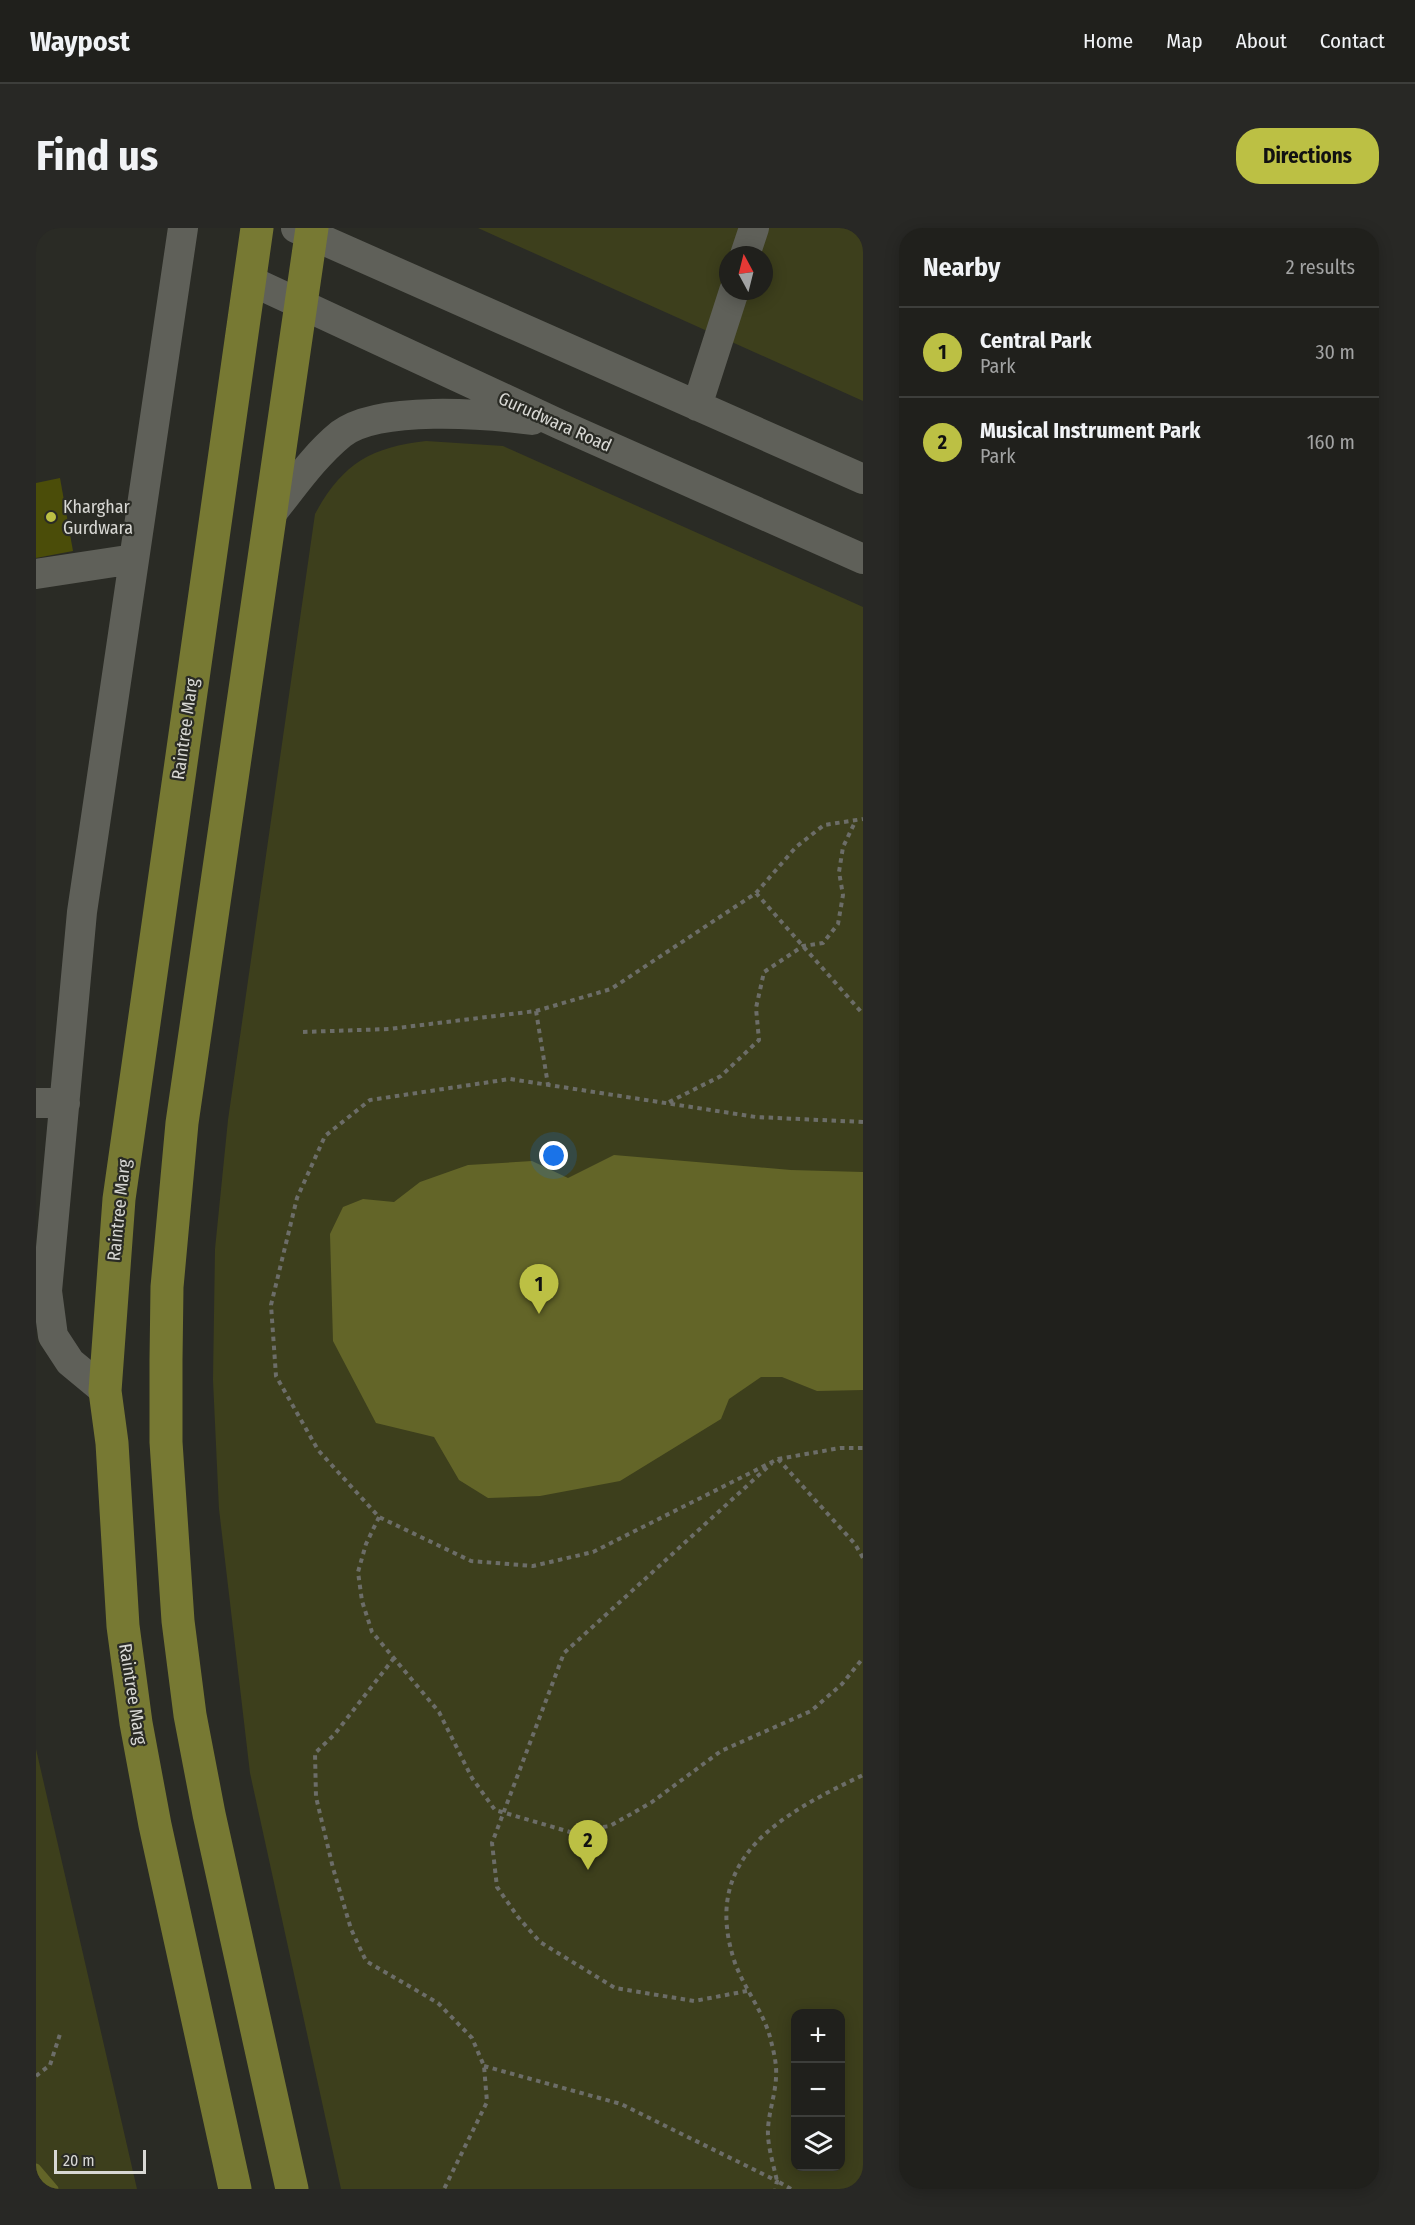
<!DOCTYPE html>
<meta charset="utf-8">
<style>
:root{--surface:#20201c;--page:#282825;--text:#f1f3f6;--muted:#a2a3a3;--line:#3d3e3b;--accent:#bcc044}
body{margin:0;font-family:"Fira Sans Condensed",sans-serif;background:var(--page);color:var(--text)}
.controls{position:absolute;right:18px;bottom:18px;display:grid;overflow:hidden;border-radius:12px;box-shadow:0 3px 15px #0003}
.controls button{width:54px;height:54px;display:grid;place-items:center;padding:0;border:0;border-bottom:2px solid var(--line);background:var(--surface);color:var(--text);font:30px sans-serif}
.compass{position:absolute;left:683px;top:18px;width:54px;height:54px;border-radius:50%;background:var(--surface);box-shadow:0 3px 15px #0003;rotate:353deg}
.scale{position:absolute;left:18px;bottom:15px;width:92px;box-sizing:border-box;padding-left:6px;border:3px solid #d8d8d4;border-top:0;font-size:16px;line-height:21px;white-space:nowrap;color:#d8d8d4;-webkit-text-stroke:4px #2a2b25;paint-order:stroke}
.you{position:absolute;left:518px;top:928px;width:21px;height:21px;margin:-15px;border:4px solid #fff;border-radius:50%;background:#1a73e8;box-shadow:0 0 0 9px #1a73e833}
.badge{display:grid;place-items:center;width:39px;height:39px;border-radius:50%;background:var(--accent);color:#111;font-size:20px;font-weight:700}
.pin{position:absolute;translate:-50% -50px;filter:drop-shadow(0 2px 3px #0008)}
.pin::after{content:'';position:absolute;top:32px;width:21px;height:18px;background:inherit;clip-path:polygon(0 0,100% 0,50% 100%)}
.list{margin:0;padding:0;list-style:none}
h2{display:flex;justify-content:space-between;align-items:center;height:78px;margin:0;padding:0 24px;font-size:26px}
h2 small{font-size:20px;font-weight:400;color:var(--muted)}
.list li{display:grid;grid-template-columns:39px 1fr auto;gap:18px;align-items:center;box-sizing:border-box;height:90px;padding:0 24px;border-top:2px solid var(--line)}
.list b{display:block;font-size:22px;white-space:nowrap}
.list p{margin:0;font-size:20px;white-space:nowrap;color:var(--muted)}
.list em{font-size:20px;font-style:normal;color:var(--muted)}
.icon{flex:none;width:33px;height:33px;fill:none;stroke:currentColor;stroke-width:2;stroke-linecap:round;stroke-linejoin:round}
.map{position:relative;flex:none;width:827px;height:1961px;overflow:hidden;border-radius:24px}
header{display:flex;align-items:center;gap:36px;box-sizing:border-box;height:84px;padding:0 30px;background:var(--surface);border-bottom:2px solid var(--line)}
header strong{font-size:28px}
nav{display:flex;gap:33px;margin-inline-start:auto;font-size:21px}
.intro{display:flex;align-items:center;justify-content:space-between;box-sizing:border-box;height:144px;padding:0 36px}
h1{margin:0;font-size:42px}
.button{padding:15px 27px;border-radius:24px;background:var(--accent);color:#111;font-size:21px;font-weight:700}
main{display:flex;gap:36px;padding:0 36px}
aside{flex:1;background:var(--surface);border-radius:24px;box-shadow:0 3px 15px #0003}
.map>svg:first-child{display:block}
.green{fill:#3d3f1c;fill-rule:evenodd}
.water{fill:#636528}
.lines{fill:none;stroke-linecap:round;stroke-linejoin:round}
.stream{stroke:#636528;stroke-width:9}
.building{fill:#4b4d09}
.path{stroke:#6c6d68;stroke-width:4;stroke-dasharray:4.5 4.5;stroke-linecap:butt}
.minor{stroke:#5f6059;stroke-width:30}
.major{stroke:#777933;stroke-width:33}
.poi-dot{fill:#bcc044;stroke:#2a2b25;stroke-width:2}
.labels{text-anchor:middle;stroke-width:4.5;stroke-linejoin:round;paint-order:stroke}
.street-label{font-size:18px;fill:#d8d8d4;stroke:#2a2b25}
.poi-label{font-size:18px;fill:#d8d8d4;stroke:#2a2b25;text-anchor:start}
</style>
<header>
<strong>Waypost</strong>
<nav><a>Home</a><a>Map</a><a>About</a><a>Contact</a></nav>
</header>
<div class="intro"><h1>Find us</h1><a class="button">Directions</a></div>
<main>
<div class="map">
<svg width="827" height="1961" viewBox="0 0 827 1961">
<rect width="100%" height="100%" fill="#2a2b25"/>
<path class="green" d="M442,0h385v173zM692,27h36v36h-36z
M390,213l77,5 360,161v1582h-522l-91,-416 -31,-264 -6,-129 2,-131 13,-129 87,-606c27,-50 56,-67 111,-73zM760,1786h44v152h-44z
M0,1521l101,440h-101z"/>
<path class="water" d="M578,927l177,15 72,2v218l-46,1 -35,-14h-21l-32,22 -8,20 -101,62 -80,15 -52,2 -29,-18 -25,-43 -58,-14 -43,-82 -3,-107 13,-27 20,-8 31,3 26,-20 48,-17 64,-4 36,17z"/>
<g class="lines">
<path class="stream" d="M0,1940l18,21"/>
</g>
<path class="building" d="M24,250l13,73 -37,7v-75z"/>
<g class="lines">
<path class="path" d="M720,665l107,121
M500,783l12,74
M267,804l86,-3 147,-18 75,-22 145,-96 40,-46 28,-22 39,-6
M633,874l52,-26 38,-36 -3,-32 8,-36 39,-26 20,-3 15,-19 5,-29 -4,-23 4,-25 13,-27
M827,894l-107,-5 -246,-38 -140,21 -45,36 -28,62 -26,107 5,71 42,74 61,67 92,44 62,5 60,-14 185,-93 62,-11h23
M742,1231l77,85 8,14
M343,1289l-13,27 -8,28 4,29 10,31 67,80 33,66 23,32 75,22 40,-6 42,-24 69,-51 90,-40 31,-27 21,-26
M358,1430l-60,77 -19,18 1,44 17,71 18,61 15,32 72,42 34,35 12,28 3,36 -43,87
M711,1763l-53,10 -79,-13 -75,-46 -22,-25 -21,-30 -5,-44 72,-190 208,-190
M448,1838l137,38 156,77 -2,8
M0,1848l14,-11 11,-34
M755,1961l-14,-8c-3,-14 -8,-30 -9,-45 -1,-19 7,-39 8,-58 1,-13 -2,-25 -5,-37 -6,-27 -26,-51 -36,-78 -36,-106 47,-149 128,-188"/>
<path class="minor" d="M260,0l567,251
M709,27l9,-27
M213,52l310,144 304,135
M661,178l37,-115
M235,286c22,-27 43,-58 70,-80 38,-29 145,-20 191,-14
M0,346l98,-15
M0,875h29
M69,1163l-35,-29 -17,-26 -6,-45 35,-379 101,-684"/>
<path class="major" d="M199,1961l-80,-364 -19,-102 -13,-97 -11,-183 -7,-52 14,-192 138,-971
M256,1961l-83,-375 -19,-99 -12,-94 -12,-179v-82l1,-73 15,-164 130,-895"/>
</g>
<circle class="poi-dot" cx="15" cy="289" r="6"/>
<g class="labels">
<g class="street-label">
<text transform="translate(519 194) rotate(24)" y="6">Gurudwara Road</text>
<text transform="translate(149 501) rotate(-82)" y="6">Raintree Marg</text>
<text transform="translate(83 982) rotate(-84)" y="6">Raintree Marg</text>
<text transform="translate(97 1466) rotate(81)" y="6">Raintree Marg</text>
</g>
<g class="poi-label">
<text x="27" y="285">Kharghar<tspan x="27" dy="21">Gurdwara</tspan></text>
</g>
</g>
</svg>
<div class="controls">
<button>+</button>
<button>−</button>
<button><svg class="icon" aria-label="layers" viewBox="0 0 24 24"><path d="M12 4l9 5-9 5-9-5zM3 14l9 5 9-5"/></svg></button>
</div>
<svg class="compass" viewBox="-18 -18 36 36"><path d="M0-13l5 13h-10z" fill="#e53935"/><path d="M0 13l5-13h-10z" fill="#a2a3a3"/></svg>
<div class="scale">20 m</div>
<div class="you"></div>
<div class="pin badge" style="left:503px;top:1086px">1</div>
<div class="pin badge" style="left:552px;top:1642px">2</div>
</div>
<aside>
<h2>Nearby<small>2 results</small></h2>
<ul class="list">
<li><span class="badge">1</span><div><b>Central Park</b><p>Park</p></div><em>30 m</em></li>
<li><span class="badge">2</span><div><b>Musical Instrument Park</b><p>Park</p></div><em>160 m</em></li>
</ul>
</aside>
</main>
